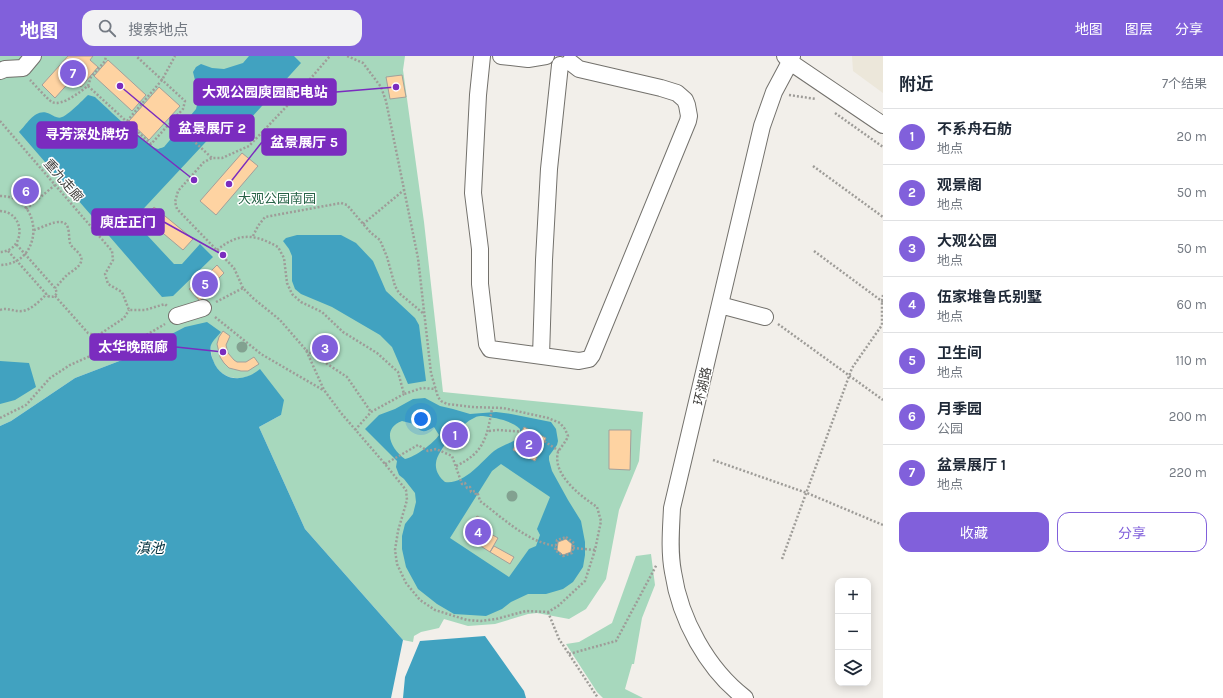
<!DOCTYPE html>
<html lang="zh">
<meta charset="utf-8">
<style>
:root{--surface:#fff;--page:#f2f2f3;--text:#1f2937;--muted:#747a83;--line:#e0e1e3;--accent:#8160db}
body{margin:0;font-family:Karla,"Noto Sans SC",sans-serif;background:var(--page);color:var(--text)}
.controls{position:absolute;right:12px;bottom:12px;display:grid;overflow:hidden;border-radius:8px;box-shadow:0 2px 10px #0003}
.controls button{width:36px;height:36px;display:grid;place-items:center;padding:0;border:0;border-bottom:1px solid var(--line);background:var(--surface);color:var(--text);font:20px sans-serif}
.you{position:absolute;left:421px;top:363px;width:14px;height:14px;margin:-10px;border:3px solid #fff;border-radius:50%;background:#1a73e8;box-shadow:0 0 0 6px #1a73e833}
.badge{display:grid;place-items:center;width:26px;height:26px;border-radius:50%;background:var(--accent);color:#fff;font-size:13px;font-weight:700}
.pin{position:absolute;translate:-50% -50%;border:2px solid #fff;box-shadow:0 1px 4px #0006}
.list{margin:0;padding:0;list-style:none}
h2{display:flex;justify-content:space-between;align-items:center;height:52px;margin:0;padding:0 16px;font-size:17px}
h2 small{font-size:13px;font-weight:400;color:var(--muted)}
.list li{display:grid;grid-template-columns:26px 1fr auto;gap:12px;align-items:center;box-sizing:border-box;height:56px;padding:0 16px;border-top:1px solid var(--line)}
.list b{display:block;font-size:15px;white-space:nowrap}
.list p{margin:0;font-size:13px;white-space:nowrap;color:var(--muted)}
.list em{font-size:13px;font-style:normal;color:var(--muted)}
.actions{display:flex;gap:8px;padding:12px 16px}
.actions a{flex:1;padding:9px 0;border:1px solid var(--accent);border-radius:12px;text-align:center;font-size:14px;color:var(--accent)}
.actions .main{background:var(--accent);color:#fff}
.icon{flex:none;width:22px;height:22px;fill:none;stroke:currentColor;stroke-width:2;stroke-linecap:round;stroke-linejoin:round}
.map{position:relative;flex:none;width:883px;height:642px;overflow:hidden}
header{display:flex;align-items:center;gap:24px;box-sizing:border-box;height:56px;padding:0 20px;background:var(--accent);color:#fff}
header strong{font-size:19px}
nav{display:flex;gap:22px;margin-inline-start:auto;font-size:14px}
.search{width:280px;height:36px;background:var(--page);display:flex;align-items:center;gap:10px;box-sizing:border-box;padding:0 14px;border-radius:12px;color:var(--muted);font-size:15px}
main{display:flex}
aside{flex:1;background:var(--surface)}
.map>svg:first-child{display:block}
.built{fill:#ece7da}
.green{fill:#a7d8bd}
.water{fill:#41a2c0;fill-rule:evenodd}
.building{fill:#fed3a2;stroke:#a39f9a}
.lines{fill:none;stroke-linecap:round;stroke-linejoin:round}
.minor-casing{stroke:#73716c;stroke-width:18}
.path{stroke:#9e9c98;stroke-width:2.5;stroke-dasharray:2 2;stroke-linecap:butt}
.minor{stroke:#fff;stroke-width:16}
.tree{fill:#82a190}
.labels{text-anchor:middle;stroke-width:3;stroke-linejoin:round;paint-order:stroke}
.street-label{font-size:13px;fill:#3e3d3b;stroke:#fff}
.park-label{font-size:13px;fill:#266246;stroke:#fff}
.water-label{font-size:14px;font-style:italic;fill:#012f3c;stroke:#fff}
.leader{fill:none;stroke:#7b2cbf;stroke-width:1.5}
.callout-dot{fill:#7b2cbf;stroke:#fff;stroke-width:1.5}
.callout{fill:#7b2cbf;stroke:#7b2cbf;stroke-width:1.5}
.callout-label{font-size:14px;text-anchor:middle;font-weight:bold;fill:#fff}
</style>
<header>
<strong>地图</strong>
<div class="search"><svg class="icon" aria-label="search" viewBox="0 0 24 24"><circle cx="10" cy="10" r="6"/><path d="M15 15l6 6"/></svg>搜索地点</div>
<nav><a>地图</a><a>图层</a><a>分享</a></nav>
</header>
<main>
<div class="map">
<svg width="883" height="642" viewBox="0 0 883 642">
<rect width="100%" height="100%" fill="#f2efea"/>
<path class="built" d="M852,0h31v37l-30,-22z"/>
<path class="green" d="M0,0h405l-2,14 21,152 19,170 200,20 -4,49 -20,49 -13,69 -20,30 -17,10 -32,-6 -9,1 -33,10 -27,2 -24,-7 -5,9 -18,4 -7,4 -1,6 -10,-2 -98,-111 -46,-102 22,-12 -27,-41c-24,12 -45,-3 -43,-30l-89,16 -47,18 -64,43 -11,5z
M651,498l4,31 -13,33 -8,46h-2l-7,25 18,9h-40l-6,-6 -31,-48 13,-2 33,-19 24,-67z"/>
<path class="water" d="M249,0h45l7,7 -71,78 -14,-10 -83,89 41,44h8l18,-20 13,13 -40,39 -11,1 -143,-165c9,-9 17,-25 31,-18 4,2 8,5 12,3 5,-1 21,-17 26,-22l7,2c9,8 53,51 63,52 0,0 6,-2 6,-2l32,-38 3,-12 -6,-25 3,-5 5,-3 11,4 12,1 19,-6z
M297,179h44l15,8 17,18 13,30 29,27 4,7 7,56 -18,3 -16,-37 -12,-12 -48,-28 -31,-13 -6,-5 -3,-8v-25l-3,-7 -6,-8 3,-3z
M207,266l14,10c-3,4 -8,8 -10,13 -1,4 0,11 2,15 8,22 31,23 47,9l24,31 -3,15 -22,12 46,102 98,111 -12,58h-391v-272l11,-5 64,-43 47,-18 63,-33z
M0,305l29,2 7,24 -21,13 -15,4z
M425,342l15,8 13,3 17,5 26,-2 15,2 40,8 5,7 2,12 -1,4 -8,11v4l3,11 16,29 13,21 4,21v13l-2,12 -10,15 -10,7 -17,5h-18l-17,8 -9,7 -16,7 -32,-2 -17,-10 -19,-15 -12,-22 -4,-18v-13l3,-12 8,-10 3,-12 -1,-9 -11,-14 -5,-4 -3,-8 1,-6 -32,-32 14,-14 16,-6 18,-10zM483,360c12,2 28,4 37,13v8c-8,6 -18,8 -26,14 -13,11 -30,34 -49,31 -6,-5 -10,-12 -9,-19 1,-13 26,-40 38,-45 3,-2 6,-2 9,-2zM402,365l12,3c7,9 10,9 20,3l5,8c-5,8 -24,22 -34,24 -14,-10 -24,-30 -3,-38zM501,408l49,33 -13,32 3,6 -4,11 -7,3 -20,28 -59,-39 42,-67z
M485,580l39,55 2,7h-123l2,-21 15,-36z"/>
<path class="building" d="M68,0h25l-3,4 8,7 -17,20 -9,-8 -17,19 -13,-13z
M108,4l38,35 -14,16 -38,-35z
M402,19l4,22 -16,2 -4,-22z
M159,31l21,19 -31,34 -20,-19z
M242,97l16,13 -42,49 -16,-14z
M154,151l39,32 -10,11 -38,-32z
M217,209l7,8 -10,10 2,3 -16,15 -11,-12 17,-15 1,1z
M223,275l7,5 -4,9 2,8 6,7 3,2h9l8,-5 5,7 -11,7h-7l-12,-3 -5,-5 -4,-6 -3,-13 2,-7z
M451,368l6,7 3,-2 7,9 -13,11 -7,-9 2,-2 -6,-8z
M524,371l22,11 -11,23 -22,-11z
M609,374h22l-1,40 -21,-1z
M477,460l9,5 -4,8 16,9 -8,14 -25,-16z
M566,483l6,5 -1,8 -8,3 -6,-5 1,-8z
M494,490l20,11 -4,7 -20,-12z"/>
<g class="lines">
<g class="minor-casing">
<path id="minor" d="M482,0l-4,39 -5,98 7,56v35l7,60 3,5 89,12 10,-2 3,-4 96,-234 1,-5 -2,-11 -2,-5 -8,-7 -16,-5 -82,-19 -9,-7
M501,0l27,3 18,-3
M785,0l5,6 93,63
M0,15l5,-2 18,-1 10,-12
M720,249l45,12
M177,260l26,-8
M541,300l3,-96 5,-91 11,-104
M745,642c-38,-29 -65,-79 -72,-126 -4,-21 -2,-43 -1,-64l90,-382 12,-34 16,-30 2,-6"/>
</g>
<path class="path" d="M30,24c5,5 17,19 22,22 10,5 29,-11 36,-16l63,58 32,-35 2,-8 -49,-45
M88,30l3,-9 14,-16 1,-5
M789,39l27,4
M835,57l48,34
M0,65l112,130 1,9 -8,14 3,10 14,8 7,18h16l20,-6 2,2
M127,65l35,-41 13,-24
M172,65l40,37
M813,110l70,51
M0,140c44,0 45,68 0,69
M26,153l29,-24
M0,155c26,1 26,40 0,41
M363,168l41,-34
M34,174c7,-2 20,-9 27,-8 10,1 7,14 9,21 2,7 16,11 10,21 -3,5 -10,8 -14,12 -4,4 -7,8 -11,12
M253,180l5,-10 7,-9 76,-14 6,2 24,28 9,7 7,17 8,29 4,7 25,21
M217,194c22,-18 38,-16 61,-3l6,11 3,25 5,11 9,8 21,10 21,20 34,21 21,19 6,22 18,-6 14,1
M8,195l40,45c5,2 7,0 9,-3l-2,-5 -39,-44
M814,195l69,51
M243,232l-9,-20 -57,-59 -2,-7 3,-11 26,-29 8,-4h10l27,-12 37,-39 44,-51
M55,240l33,37 9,3 27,-18 5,-8
M216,246l27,-14 11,11 26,21 26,30 18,40 17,23 44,51 21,26 1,10 -9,31 -3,19 2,14 9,19 14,17 15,10 32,10 14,1 15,-2 30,-8 22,1 10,-6 27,-25 10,-31 6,-29 -4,-14c-16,-11 -45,-32 -39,-55 2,-4 8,-10 10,-16l-3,-7 -5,-6 -12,-5 -45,-10 -31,-1 -25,-3 -6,-3 -3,-4 -7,-24 -13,-115 -32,-157 -5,-14 -18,-24 -16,-7
M0,254c8,-3 14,2 22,1 10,-1 18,-11 25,-17
M215,261l46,37 62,36
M778,268l105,76
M306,294l41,27 24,35
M0,362l26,-13 24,-27 20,-13 18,-8 23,-4 15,-6 39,-23
M355,374l16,-18 33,-18
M489,375l9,-1 28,2
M541,383l18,12
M713,404l94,33 76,32
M385,408l33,-19 10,6 8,-2 16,7 10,28 3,-1 2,5 3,-1 1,5 4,-1 1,4 2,-1 2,7c23,17 47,41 76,45
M456,410c28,-13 31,-29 36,-57
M566,481l8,6 -2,10 -9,3 -8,-6 2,-10z
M573,492l22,2
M782,503l70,-191 30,-43v-24l1,-6
M548,556l11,27 39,59
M569,598l47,-13 41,-77"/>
<use href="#minor" class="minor"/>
</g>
<g class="tree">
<circle cx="242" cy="291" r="5.5"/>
<circle cx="512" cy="440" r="5.5"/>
</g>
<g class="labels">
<g class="street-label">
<text transform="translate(64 124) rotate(49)" y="5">重九走廊</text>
<text transform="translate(702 330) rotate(-77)" y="5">环湖路</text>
</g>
<g class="park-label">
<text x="277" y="147">大观公园南园</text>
</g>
<g class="water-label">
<text x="150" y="497">滇池</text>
</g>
</g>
<path class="leader" d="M396 31L336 36M120 30L170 72M194 124L137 79M229 128L262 86M223 199L164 166M223 296L176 291"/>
<g class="callout-dot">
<circle cx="396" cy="31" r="4"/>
<circle cx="120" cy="30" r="4"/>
<circle cx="194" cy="124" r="4"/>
<circle cx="229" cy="128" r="4"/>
<circle cx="223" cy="199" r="4"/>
<circle cx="223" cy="296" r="4"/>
</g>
<g class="callout">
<rect x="194" y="23" width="142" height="26" rx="4"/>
<rect x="170" y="59" width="84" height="26" rx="4"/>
<rect x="37" y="66" width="100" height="26" rx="4"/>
<rect x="262" y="73" width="84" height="26" rx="4"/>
<rect x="92" y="153" width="72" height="26" rx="4"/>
<rect x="90" y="278" width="86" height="26" rx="4"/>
</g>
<g class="callout-label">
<text x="265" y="41">大观公园庾园配电站</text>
<text x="212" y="77">盆景展厅 2</text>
<text x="87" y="83">寻芳深处牌坊</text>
<text x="304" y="91">盆景展厅 5</text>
<text x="128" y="171">庾庄正门</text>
<text x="133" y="296">太华晚照廊</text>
</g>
</svg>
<div class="controls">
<button>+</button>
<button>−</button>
<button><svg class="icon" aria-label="layers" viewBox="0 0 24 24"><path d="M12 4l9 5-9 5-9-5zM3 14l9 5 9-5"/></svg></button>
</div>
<div class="you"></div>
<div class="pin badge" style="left:455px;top:379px">1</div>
<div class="pin badge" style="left:529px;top:388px">2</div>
<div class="pin badge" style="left:325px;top:292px">3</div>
<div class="pin badge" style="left:478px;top:476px">4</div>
<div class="pin badge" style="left:205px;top:228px">5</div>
<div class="pin badge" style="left:26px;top:135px">6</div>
<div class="pin badge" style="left:73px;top:17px">7</div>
</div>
<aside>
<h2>附近<small>7个结果</small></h2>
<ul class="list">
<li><span class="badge">1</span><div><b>不系舟石舫</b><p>地点</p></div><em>20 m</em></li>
<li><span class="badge">2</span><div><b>观景阁</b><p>地点</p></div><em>50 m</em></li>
<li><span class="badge">3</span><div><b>大观公园</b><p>地点</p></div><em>50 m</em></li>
<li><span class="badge">4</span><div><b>伍家堆鲁氏别墅</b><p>地点</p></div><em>60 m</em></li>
<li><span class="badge">5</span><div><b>卫生间</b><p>地点</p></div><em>110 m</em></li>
<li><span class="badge">6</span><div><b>月季园</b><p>公园</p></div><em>200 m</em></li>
<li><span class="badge">7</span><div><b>盆景展厅 1</b><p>地点</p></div><em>220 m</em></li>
</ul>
<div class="actions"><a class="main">收藏</a><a>分享</a></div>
</aside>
</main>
